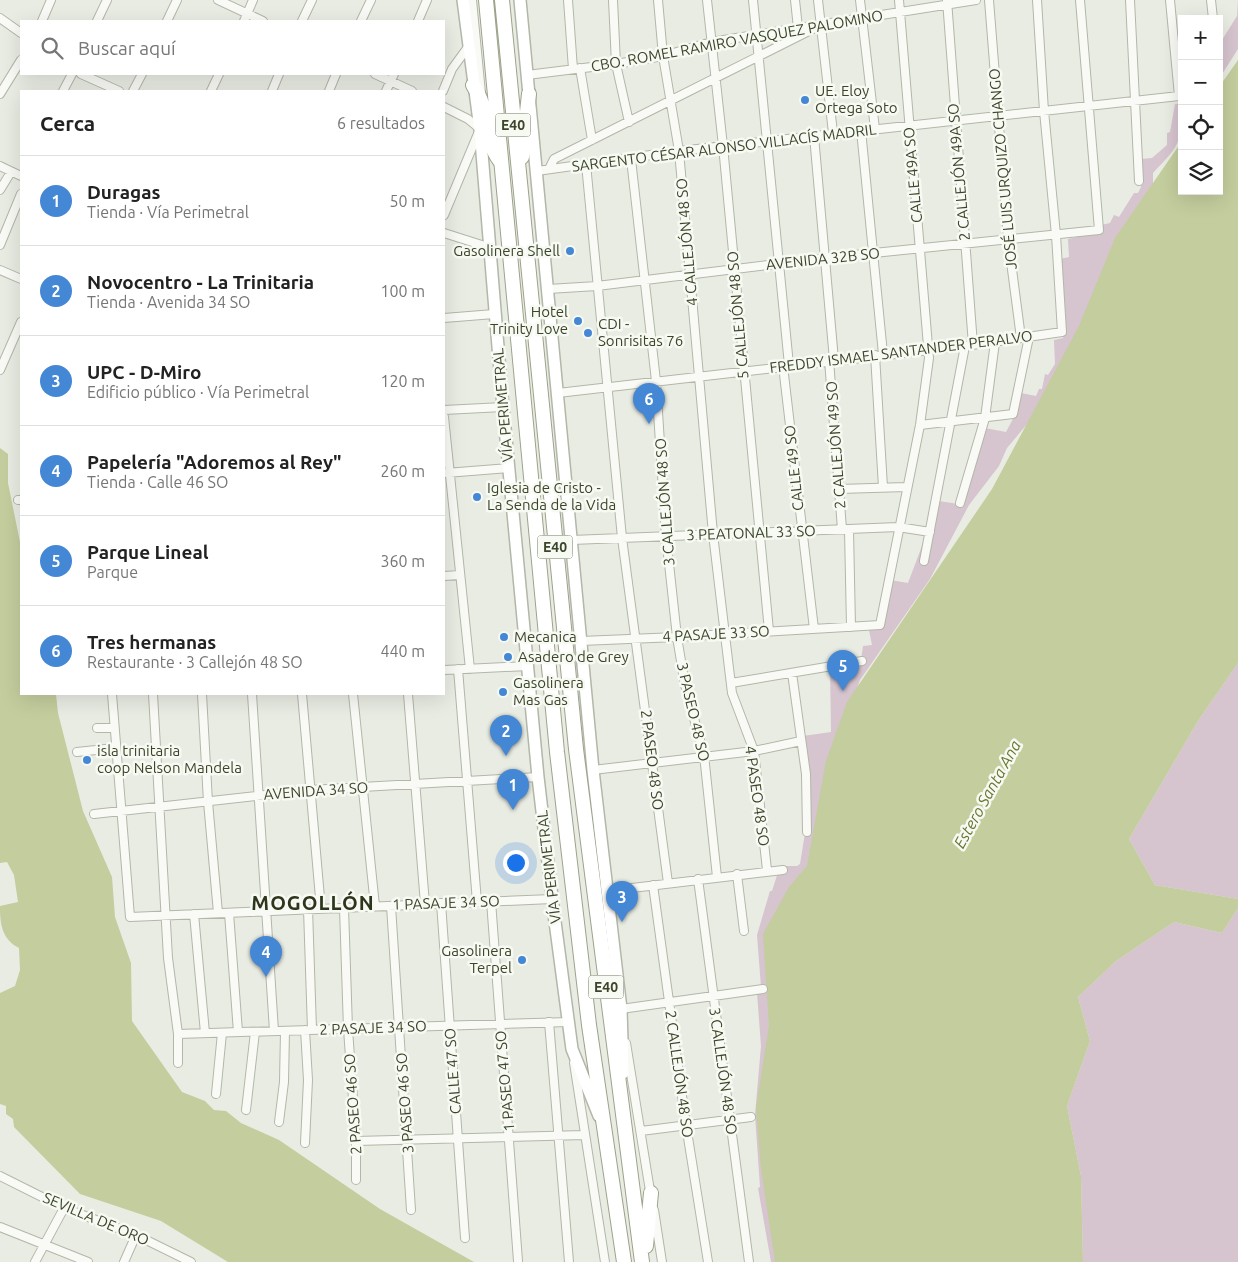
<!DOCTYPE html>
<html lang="es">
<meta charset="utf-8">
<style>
:root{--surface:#fff;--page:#f6f6f6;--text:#222;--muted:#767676;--line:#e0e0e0;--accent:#4487d5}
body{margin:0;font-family:Ubuntu,sans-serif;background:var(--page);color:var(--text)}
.controls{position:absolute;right:15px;top:15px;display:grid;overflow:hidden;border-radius:0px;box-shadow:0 5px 20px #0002}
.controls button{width:45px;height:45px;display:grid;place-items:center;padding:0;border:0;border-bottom:1px solid var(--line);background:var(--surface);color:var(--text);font:25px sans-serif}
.you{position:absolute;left:515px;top:862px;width:18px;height:18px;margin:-12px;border:4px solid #fff;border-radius:50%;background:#1a73e8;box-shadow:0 0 0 8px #1a73e833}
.badge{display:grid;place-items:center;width:32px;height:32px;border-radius:50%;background:var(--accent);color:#fff;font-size:16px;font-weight:700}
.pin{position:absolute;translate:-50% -41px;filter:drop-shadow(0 1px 2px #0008)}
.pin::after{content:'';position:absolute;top:26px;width:18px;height:15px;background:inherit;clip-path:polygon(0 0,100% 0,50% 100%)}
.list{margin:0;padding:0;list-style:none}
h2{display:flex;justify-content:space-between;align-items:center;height:65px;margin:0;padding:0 20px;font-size:21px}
h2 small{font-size:16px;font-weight:400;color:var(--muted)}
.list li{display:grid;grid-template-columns:32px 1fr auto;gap:15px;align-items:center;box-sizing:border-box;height:90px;padding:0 20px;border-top:1px solid var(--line)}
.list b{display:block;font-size:19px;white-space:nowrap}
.list p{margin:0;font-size:16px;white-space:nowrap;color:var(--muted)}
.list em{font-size:16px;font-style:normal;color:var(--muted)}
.icon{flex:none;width:28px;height:28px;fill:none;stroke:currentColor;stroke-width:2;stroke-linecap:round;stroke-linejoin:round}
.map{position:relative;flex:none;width:1238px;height:1262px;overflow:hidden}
.search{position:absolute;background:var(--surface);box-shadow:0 5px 20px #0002;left:20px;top:20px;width:425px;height:55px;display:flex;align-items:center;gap:12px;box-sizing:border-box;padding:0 18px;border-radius:0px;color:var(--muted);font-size:19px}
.panel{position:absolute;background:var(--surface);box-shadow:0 5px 20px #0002;left:20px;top:90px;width:425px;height:605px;border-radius:0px}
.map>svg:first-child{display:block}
.green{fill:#d6c4ce}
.water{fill:#c3cd9d}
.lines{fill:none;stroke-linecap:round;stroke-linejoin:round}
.street-casing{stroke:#b2b7a8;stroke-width:10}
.secondary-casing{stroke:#b2b7a8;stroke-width:14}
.highway-casing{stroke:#9ca38a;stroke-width:16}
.street{stroke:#f9faf6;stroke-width:8}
.secondary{stroke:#fff;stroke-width:11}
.highway{stroke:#fff;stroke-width:14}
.poi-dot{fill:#4487d5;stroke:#f7f9f3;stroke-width:2}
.labels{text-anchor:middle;stroke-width:5;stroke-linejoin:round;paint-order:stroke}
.shield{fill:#f7f9f3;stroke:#747b66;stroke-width:1}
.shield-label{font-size:14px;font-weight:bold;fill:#3c452a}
.street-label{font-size:15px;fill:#3c452a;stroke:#f7f9f3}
.poi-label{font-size:15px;fill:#3c452a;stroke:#f7f9f3;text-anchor:start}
.water-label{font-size:16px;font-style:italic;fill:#667730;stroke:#f7f9f3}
.district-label{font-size:20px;font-weight:bold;letter-spacing:1px;fill:#2d361c;stroke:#f7f9f3}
</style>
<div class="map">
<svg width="1238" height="1262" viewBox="0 0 1238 1262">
<rect width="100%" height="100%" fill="#e9ece3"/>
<path class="green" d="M1238,0v49l-19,30v-39h3l15,-24z
M1182,103c0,39 -1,41 -29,70v14l-120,230 -26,31 -8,18 -30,39 -39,74 -70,101 -8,22 -66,560h-15l-13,-74 2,-1 -5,-72 6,-69 -4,-53 4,-6 -4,-52 13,-44h2l8,-25h17l3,-2 5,-31 -2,-97 28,-4 -1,-67 31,-5 2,-14 9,-1 -3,-15 12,-4 9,-46 18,3 31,-82 19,3 27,-76 21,4 9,-17 6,-22 15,3 3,-7h3l3,-15 3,1 7,-11 -1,-24 9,-2 1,-5 -4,-74 9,-2 -1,-18 33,-7v-7l9,-2 4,-8 5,2 15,-24h4l3,-6v-28l11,-1 15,-13v-12l3,-1 5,-28z
M1238,663v236l-83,-14 -26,-46 69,-118z
M1238,908v354h-155l-2,-86 -14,-70 23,-65 -12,-44 38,-36 58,-39 48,11z"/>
<path class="water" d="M1238,60v603l-40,58 -69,118 26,46 83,14v9l-16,25 -48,-11 -58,39 -38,36 12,44 -23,65 14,70 2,86h-308l-14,-94 -5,-60 13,-82 -6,-92 26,-47 18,-21 19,-105 21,-59 145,-213 87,-163 36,-88 67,-97v50h37v-104z
M0,448l8,6v29l13,64v147h35l2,19 25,98 29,66 3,40 16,46 1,58 50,71 23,9 9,9 12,1 15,12 38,17 101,69 94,53h-246l-67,-41 -81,-27 -66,-67 -1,-8 -7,-5v-8l-6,-2v-111l15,-7 5,-16 -1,-22c-17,-9 -19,-23 -19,-42l18,-4 -4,-27 -7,-13 -7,1z"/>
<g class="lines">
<g class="street-casing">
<path id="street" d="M218,0l45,21
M472,0l9,93
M568,0l5,69
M613,0l3,64 13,58
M658,0l5,56 16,95 34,383 12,101 7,58 22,58 13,119
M707,0l16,146 46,485
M753,0l36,365
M795,0l3,28
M818,0l15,133
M860,0l15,129
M947,0l26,345
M989,0l19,239 13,99
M1130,0l9,181
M1211,0l2,19
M0,18l21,15
M42,21l9,-21
M97,21l10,-21
M167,21l10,-21
M244,21l9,-21
M302,21l10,-21
M361,21l10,-21
M418,21l9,-21
M580,68l12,72
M81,74l38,17
M375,74l37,17
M527,75l89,-11 47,-8 48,-14 265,-42
M63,91l9,-17
M133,91l9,-17
M211,91l8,-17
M272,91l7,-17
M329,91l7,-17
M386,91l8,-17
M443,91l9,-22 16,-22
M0,94l21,-34
M444,107l24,12 12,10 -36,86
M861,130l22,224
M814,136l20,224
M631,159l25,222 10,155 11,101 8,48 19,70 13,122
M586,164l36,374 46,345
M0,166l21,10
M549,169l5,-10 261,-131
M537,171l142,-20 500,-55 -9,-96
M0,190l11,-18
M444,233l44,14
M0,245l21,-51
M0,270l21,9
M548,289l49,-3 228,-28 274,-28 -19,-230
M444,318l50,-4
M875,355l8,132
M829,360l13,169
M783,366l31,263
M0,370l21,-48
M558,393l407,-47 97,-14 -6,-97 -12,-124 -7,-111
M444,410l59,-3
M444,417l26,252
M920,425l93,-11 16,-77
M446,473l63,-5
M839,489l67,-2
M18,500h3
M960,503l25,-85 10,-76
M849,530l2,97
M572,540l326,-13 32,5
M924,561l41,-215
M444,576l16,-1
M581,641l96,-4 203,-12 40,-200 9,-67 -30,-358
M458,669l19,233
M444,670l84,-4
M792,673l14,101 1,58
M731,683l131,-22
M112,694l18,223 422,-18
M153,694l15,264 10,76v29
M202,694l6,108 10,111
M252,694l22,337
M302,694l19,215
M353,694l22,212
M408,694l17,210
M97,728h17
M77,752l38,-4
M593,770l161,-19 47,-10
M94,814l216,-24 228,-13
M737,874l7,57
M698,879l51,383
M653,885l33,240 22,137
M607,891l176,-21
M491,901l27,360
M441,903l24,335
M391,906l20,304
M344,908l4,121 8,112v39
M308,909l4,121
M229,913l9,119
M194,914l11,119
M622,1011l-1,-2 142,-20
M549,1022l20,240
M305,1030l3,50 -3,63
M178,1034l391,-12
M626,1043l25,154
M574,1063l31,199
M216,1094l6,-61
M246,1110l9,-78
M279,1122l5,-40 1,-51
M641,1131l110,-14
M356,1141l228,-6
M0,1176l64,32 72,27 55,27
M654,1210l8,52
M0,1227l88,35
M35,1262l29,-54
M124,1262l12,-27"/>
</g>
<g class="secondary-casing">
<path id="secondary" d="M463,0l17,129 23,278 35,370 16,137 18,135 27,67
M520,0l73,770 28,239 2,64"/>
</g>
<g class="highway-casing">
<path id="highway" d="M486,0l71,752 32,273 35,237
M502,0l74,749 66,513
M473,85c18,27 10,54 27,76
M522,157l7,-63
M646,1246l5,-53"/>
</g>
<use href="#street" class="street"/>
<use href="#secondary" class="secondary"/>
<use href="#highway" class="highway"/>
</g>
<g class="poi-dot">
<circle cx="805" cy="100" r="5"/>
<circle cx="570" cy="251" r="5"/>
<circle cx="578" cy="321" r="5"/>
<circle cx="588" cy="333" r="5"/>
<circle cx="477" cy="497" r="5"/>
<circle cx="504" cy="637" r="5"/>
<circle cx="508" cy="657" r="5"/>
<circle cx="503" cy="692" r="5"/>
<circle cx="87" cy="760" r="5"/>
<circle cx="522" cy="960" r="5"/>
</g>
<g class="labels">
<g class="shield">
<rect x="495.5" y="113.5" width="35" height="23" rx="4"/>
<rect x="537.5" y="535.5" width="35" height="23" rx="4"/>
<rect x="588.5" y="975.5" width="35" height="23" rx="4"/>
</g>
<g class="shield-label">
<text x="513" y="130">E40</text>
<text x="555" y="552">E40</text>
<text x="606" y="992">E40</text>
</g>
<g class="street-label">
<text transform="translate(737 41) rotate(-10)" y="5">CBO. ROMEL RAMIRO VASQUEZ PALOMINO</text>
<text transform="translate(724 148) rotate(-7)" y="5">SARGENTO CÉSAR ALONSO VILLACÍS MADRIL</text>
<text transform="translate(1003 169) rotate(-95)" y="5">JOSÉ LUIS URQUIZO CHANGO</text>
<text transform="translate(959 172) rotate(-95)" y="5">2 CALLEJÓN 49A SO</text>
<text transform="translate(913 175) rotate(-95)" y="5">CALLE 49A SO</text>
<text transform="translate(687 242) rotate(-95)" y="5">4 CALLEJÓN 48 SO</text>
<text transform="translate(823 259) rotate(-6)" y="5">AVENIDA 32B SO</text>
<text transform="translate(738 315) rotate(-95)" y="5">5 CALLEJÓN 48 SO</text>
<text transform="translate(901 352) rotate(-7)" y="5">FREDDY ISMAEL SANTANDER PERALVO</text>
<text transform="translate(503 405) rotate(-95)" y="5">VÍA PERIMETRAL</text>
<text transform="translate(836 445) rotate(-94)" y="5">2 CALLEJÓN 49 SO</text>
<text transform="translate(794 468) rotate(-96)" y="5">CALLE 49 SO</text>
<text transform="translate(665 502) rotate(-94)" y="5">3 CALLEJÓN 48 SO</text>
<text transform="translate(751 533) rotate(-2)" y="5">3 PEATONAL 33 SO</text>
<text transform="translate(716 634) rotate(-3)" y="5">4 PASAJE 33 SO</text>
<text transform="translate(693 712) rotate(77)" y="5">3 PASEO 48 SO</text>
<text transform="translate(652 760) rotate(83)" y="5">2 PASEO 48 SO</text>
<text transform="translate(316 791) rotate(-4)" y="5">AVENIDA 34 SO</text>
<text transform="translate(757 796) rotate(82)" y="5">4 PASEO 48 SO</text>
<text transform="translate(549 867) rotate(-97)" y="5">VÍA PERIMETRAL</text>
<text transform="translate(446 903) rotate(-2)" y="5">1 PASAJE 34 SO</text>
<text transform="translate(373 1028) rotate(-2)" y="5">2 PASAJE 34 SO</text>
<text transform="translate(453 1071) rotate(-94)" y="5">CALLE 47 SO</text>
<text transform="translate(723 1071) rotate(82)" y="5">3 CALLEJÓN 48 SO</text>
<text transform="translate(679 1074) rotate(82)" y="5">2 CALLEJÓN 48 SO</text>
<text transform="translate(505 1081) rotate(-95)" y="5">1 PASEO 47 SO</text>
<text transform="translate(405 1103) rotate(-94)" y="5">3 PASEO 46 SO</text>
<text transform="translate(353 1104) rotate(-94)" y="5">2 PASEO 46 SO</text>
<text transform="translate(96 1219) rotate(23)" y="5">SEVILLA DE ORO</text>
</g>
<g class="poi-label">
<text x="815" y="96">UE. Eloy<tspan x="815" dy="17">Ortega Soto</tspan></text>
<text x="560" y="256" text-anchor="end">Gasolinera Shell</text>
<text x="568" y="317" text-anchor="end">Hotel<tspan x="568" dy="17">Trinity Love</tspan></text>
<text x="598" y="329">CDI -<tspan x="598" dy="17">Sonrisitas 76</tspan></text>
<text x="487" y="493">Iglesia de Cristo -<tspan x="487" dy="17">La Senda de la Vida</tspan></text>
<text x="514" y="642">Mecanica</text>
<text x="518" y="662">Asadero de Grey</text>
<text x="513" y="688">Gasolinera<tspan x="513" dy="17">Mas Gas</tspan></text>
<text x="97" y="756">isla trinitaria<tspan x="97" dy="17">coop Nelson Mandela</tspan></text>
<text x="512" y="956" text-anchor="end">Gasolinera<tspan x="512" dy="17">Terpel</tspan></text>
</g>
<g class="water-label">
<text transform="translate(987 794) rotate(-61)" y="6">Estero Santa Ana</text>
</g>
<g class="district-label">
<text x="313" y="910">MOGOLLÓN</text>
</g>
</g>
</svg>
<div class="controls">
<button>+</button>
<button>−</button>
<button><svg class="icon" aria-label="locate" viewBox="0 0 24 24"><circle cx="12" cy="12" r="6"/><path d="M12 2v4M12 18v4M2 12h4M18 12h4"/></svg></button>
<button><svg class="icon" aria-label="layers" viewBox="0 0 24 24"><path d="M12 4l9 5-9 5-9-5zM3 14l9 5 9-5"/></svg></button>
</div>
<div class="you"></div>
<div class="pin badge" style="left:513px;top:810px">1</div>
<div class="pin badge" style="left:506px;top:756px">2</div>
<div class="pin badge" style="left:622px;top:922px">3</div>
<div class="pin badge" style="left:266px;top:977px">4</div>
<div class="pin badge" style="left:843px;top:691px">5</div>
<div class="pin badge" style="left:649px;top:424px">6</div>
<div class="search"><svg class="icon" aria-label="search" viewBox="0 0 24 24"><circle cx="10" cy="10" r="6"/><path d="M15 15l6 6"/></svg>Buscar aquí</div>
<section class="panel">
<h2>Cerca<small>6 resultados</small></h2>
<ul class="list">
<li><span class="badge">1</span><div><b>Duragas</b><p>Tienda · Vía Perimetral</p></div><em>50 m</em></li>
<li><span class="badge">2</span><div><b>Novocentro - La Trinitaria</b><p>Tienda · Avenida 34 SO</p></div><em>100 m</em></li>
<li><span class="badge">3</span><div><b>UPC - D-Miro</b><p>Edificio público · Vía Perimetral</p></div><em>120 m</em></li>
<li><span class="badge">4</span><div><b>Papelería &quot;Adoremos al Rey&quot;</b><p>Tienda · Calle 46 SO</p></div><em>260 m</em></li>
<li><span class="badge">5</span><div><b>Parque Lineal</b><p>Parque</p></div><em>360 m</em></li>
<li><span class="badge">6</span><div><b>Tres hermanas</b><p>Restaurante · 3 Callejón 48 SO</p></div><em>440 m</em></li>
</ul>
</section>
</div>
